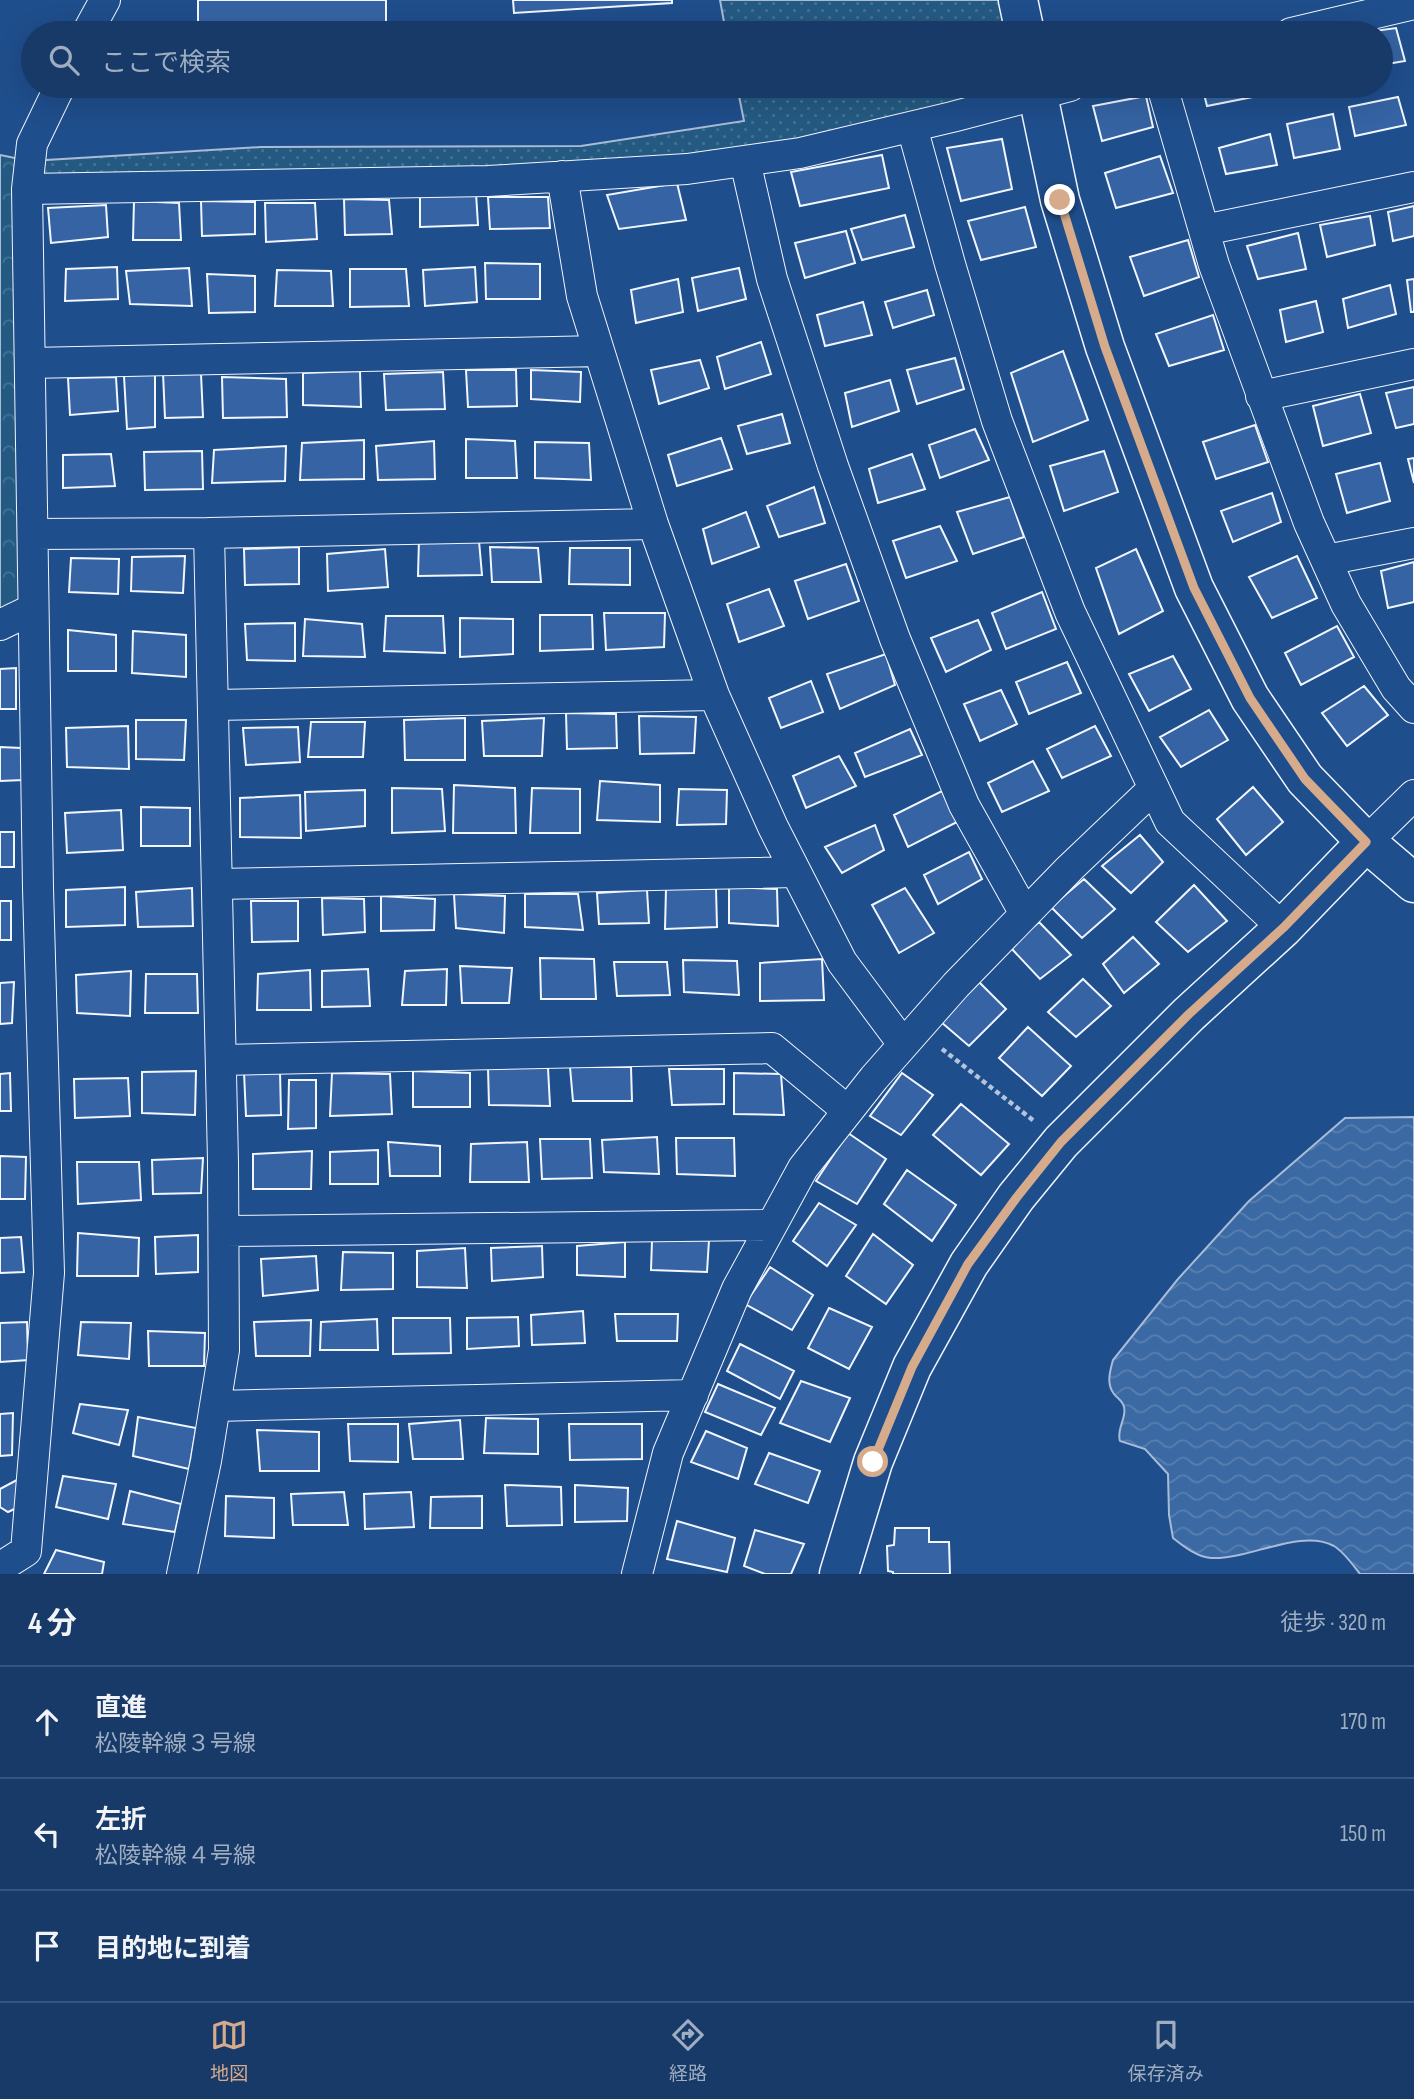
<!DOCTYPE html>
<html lang="ja">
<meta charset="utf-8">
<style>
:root{--surface:#173a69;--page:#244571;--text:#f1f3f6;--muted:#9eadc0;--line:#36547d;--accent:#d6ab8b}
body{margin:0;font-family:"Sofia Sans Condensed","Noto Sans JP",sans-serif;background:var(--page);color:var(--text)}
.stop{position:absolute;width:21px;height:21px;margin:-16px;border:5px solid #d6ab8b;border-radius:50%;background:#fff}
.stop.end{background:#d6ab8b;border-color:#fff;box-shadow:0 2px 7px #0008}
.list{margin:0;padding:0;list-style:none}
h2{display:flex;justify-content:space-between;align-items:center;height:91px;margin:0;padding:0 28px;font-size:30px}
h2 small{font-size:23px;font-weight:400;color:var(--muted)}
.list li{display:grid;grid-template-columns:46px 1fr auto;gap:21px;align-items:center;box-sizing:border-box;height:112px;padding:0 28px;border-top:2px solid var(--line)}
.list b{display:block;font-size:26px;white-space:nowrap}
.list p{margin:0;font-size:23px;white-space:nowrap;color:var(--muted)}
.list em{font-size:23px;font-style:normal;color:var(--muted)}
.icon{flex:none;width:38px;height:38px;fill:none;stroke:currentColor;stroke-width:2;stroke-linecap:round;stroke-linejoin:round}
.map{position:relative;flex:none;width:1414px;height:1574px;overflow:hidden}
.search{position:absolute;background:var(--surface);box-shadow:0 7px 28px #0002;left:21px;right:21px;top:21px;height:77px;display:flex;align-items:center;gap:18px;box-sizing:border-box;padding:0 24px;border-radius:38px;color:var(--muted);font-size:26px}
.sheet{height:427px;background:var(--surface)}
nav{display:flex;justify-content:space-around;align-items:center;box-sizing:border-box;height:98px;border-top:2px solid var(--line);background:var(--surface);font-size:19px;color:var(--muted)}
nav a{display:grid;justify-items:center;gap:4px}
nav .on{color:var(--accent)}
.map>svg:first-child{display:block}
.forest{fill:url(#forest-crowns);stroke:#a8bbd7;stroke-width:2}
.park{fill:url(#park-dots);stroke:#a8bbd7;stroke-width:2}
.water{fill:url(#water-waves);stroke:#a8bbd7;stroke-width:2}
.building{fill:#3563a3;stroke:#f2f6ff;stroke-width:2}
.lines{fill:none;stroke-linecap:round;stroke-linejoin:round}
.street-casing{stroke:#f2f6ff;stroke-width:32}
.secondary-casing{stroke:#f2f6ff;stroke-width:41}
.path{stroke:#b3c4dc;stroke-width:4.5;stroke-dasharray:5 3.5;stroke-linecap:butt}
.street{stroke:#1f4e8c;stroke-width:30}
.secondary{stroke:#1f4e8c;stroke-width:38}
.route{stroke:#d6ab8b;stroke-width:9}
</style>
<div class="map">
<svg width="1414" height="1574" viewBox="0 0 1414 1574">
<defs>
<pattern id="forest-crowns" width="20" height="18" patternUnits="userSpaceOnUse" patternTransform="scale(1.75)"><rect width="20" height="18" fill="#245a82"/><path d="M2 6a3 3 0 1 1 6 0M12 15a3 3 0 1 1 6 0" fill="none" stroke="#447295"/></pattern>
<pattern id="park-dots" width="8" height="8" patternUnits="userSpaceOnUse" patternTransform="scale(1.75)"><rect width="8" height="8" fill="#245a82"/><path d="M2 2h.1M6 6h.1" fill="none" stroke="#447295" stroke-width="1.8" stroke-linecap="round"/></pattern>
<pattern id="water-waves" width="16" height="10" patternUnits="userSpaceOnUse" patternTransform="scale(1.75)"><rect width="16" height="10" fill="#3b69a3"/><path d="M0 5q4-4 8 0t8 0" fill="none" stroke="#587fb1"/></pattern>
</defs>
<rect width="100%" height="100%" fill="#1f4e8c"/>
<path class="forest" d="M0,155l30,6 3,448 -33,20z"/>
<path class="park" d="M720,0h298l7,33h-299z
M737,86h299l-236,67 -773,36 3,-28 231,-14 320,-1 163,-25z"/>
<path class="water" d="M1414,1117v457h-54c-7,-9 -16,-22 -26,-28 -33,-18 -85,14 -123,12 -14,-1 -28,-12 -38,-20l-4,-23 -1,-41 -23,-25 -25,-8c-4,-12 7,-23 4,-34 -1,-6 -7,-9 -10,-13 -8,-10 -4,-23 -1,-34l65,-81 71,-78 96,-83z"/>
<path class="building" d="M198,0h188v33h-188z
M513,0h159v3l-158,10z
M1396,28l9,33 -24,4v-32h-21z
M320,86h66v7l-64,1z
M1202,86h58l3,9 -56,11z
M1280,86h23l-22,4z
M1146,96l7,31 -51,14 -9,-35z
M1398,97l8,28 -51,11 -6,-29z
M1333,114l7,35 -46,9 -7,-34z
M1270,134l7,31 -51,9 -7,-26z
M1002,139l10,50 -51,12 -14,-53z
M882,155l7,33 -89,18 -9,-34z
M1160,156l13,37 -57,15 -11,-35z
M677,183l9,37 -67,9 -12,-34z
M420,193h56l2,32 -58,2z
M488,197h60l2,31 -60,1z
M344,199l45,1 3,34 -47,1z
M134,201l45,2 2,37h-48z
M201,201l54,1v32l-53,2z
M265,203h50l2,36 -51,3z
M106,205l2,32 -57,6 -3,-35z
M1414,206v30l-21,5 -5,-29z
M1025,207l11,40 -55,13 -13,-39z
M905,215l9,32 -52,13 -11,-31z
M1370,216l5,29 -48,12 -7,-32z
M846,231l9,32 -50,15 -10,-35z
M1298,233l8,36 -48,10 -11,-33z
M1188,240l11,37 -55,19 -14,-39z
M485,263l55,1v35h-54z
M117,267l1,32 -53,2 1,-32z
M475,267l2,35 -52,4 -2,-36z
M189,268l3,38 -62,-2 -4,-33z
M739,268l7,31 -48,12 -6,-33z
M350,269h56l3,37 -59,1z
M277,270l54,1 2,35h-58z
M207,274l48,2v36l-46,1z
M678,279l5,33 -47,11 -5,-33z
M1414,279v33h-3l-4,-32z
M1390,285l6,29 -48,14 -5,-29z
M927,290l7,25 -41,13 -8,-26z
M1316,301l7,31 -37,10 -6,-32z
M863,302l9,33 -47,11 -8,-31z
M1213,315l11,35 -55,16 -13,-32z
M761,342l10,32 -46,15 -8,-32z
M1063,351l25,69 -55,22 -22,-69z
M955,358l9,31 -47,15 -10,-34z
M700,360l9,28 -50,16 -8,-34z
M466,370h50l1,36 -49,1z
M531,370l50,2 -1,30 -49,-3z
M360,371l1,36 -58,-2v-32z
M443,372l2,37 -59,1 -2,-36z
M163,373l38,1 2,43 -38,1z
M155,374v53l-28,2 -3,-53z
M116,377l2,34 -48,4 -2,-37z
M222,377l64,2 1,38 -64,1z
M890,380l9,31 -47,16 -7,-34z
M1414,387v37l-18,4 -10,-35z
M1360,394l11,39 -48,13 -10,-40z
M782,414l8,29 -43,11 -9,-28z
M1255,425l13,37 -52,17 -13,-37z
M975,429l14,31 -49,18 -11,-33z
M721,438l11,31 -55,17 -9,-31z
M466,439l49,2 2,37h-51z
M364,440v39l-64,1 2,-37z
M434,441l1,38 -57,1 -2,-34z
M535,442l54,1 2,37 -56,-2z
M286,446l-1,35 -73,2 2,-33z
M202,451l1,38 -58,1 -1,-38z
M1104,451l14,41 -54,19 -14,-45z
M111,454l4,32 -52,2v-33z
M912,454l13,35 -47,14 -9,-34z
M1414,458v25l-6,-24z
M1380,463l10,38 -43,12 -11,-39z
M814,487l11,36 -46,14 -12,-31z
M1272,493l9,29 -48,20 -12,-31z
M1010,497l14,40 -51,17 -16,-42z
M746,512l13,35 -47,17 -9,-35z
M940,526l17,35 -51,17 -13,-37z
M419,539l60,2 3,34 -64,1z
M299,547v37l-54,1 -1,-36z
M490,547l48,1 3,34h-49z
M570,548h60v37l-61,-1z
M385,549l3,38 -60,4 -1,-37z
M1136,549l27,62 -44,23 -23,-66z
M185,556l-2,37 -52,-2 1,-34z
M1297,556l20,42 -45,20 -23,-41z
M71,558l48,1 -1,35 -49,-2z
M1414,562v40l-26,6 -7,-37z
M846,564l13,37 -51,18 -13,-38z
M769,589l15,37 -45,16 -12,-38z
M1042,592l14,37 -50,20 -14,-36z
M604,613h61l-1,34 -58,3z
M540,615h52l1,34 -53,2z
M386,616h57l2,37 -61,-2z
M460,618l53,1v35l-53,3z
M305,619l57,5 3,33 -62,-1z
M978,620l13,30 -45,22 -15,-34z
M295,623v38l-48,-1 -2,-36z
M1337,626l17,31 -53,28 -16,-32z
M68,630l48,5v36h-48z
M133,631l53,4v42l-54,-4z
M886,654l9,31 -55,24 -13,-35z
M1173,656l18,33 -42,22 -20,-37z
M1067,662l14,31 -52,21 -13,-32z
M16,668v41h-16v-40z
M811,681l12,31 -42,16 -12,-30z
M1364,686l24,29 -41,31 -25,-33z
M1001,690l16,34 -37,17 -16,-37z
M1209,710l19,30 -47,27 -21,-30z
M566,713l50,1 1,34 -50,1z
M639,716l57,1 -2,36 -54,1z
M465,718v42h-60l-1,-40z
M544,718l-2,38h-58l-2,-35z
M136,720h50l-2,40 -48,-1z
M311,722h54l-2,35h-55z
M128,726l1,43 -62,-2 -1,-39z
M1095,726l16,30 -49,22 -15,-29z
M298,727l2,35 -54,3 -3,-37z
M910,729l12,26 -57,22 -10,-24z
M0,747l21,1 2,32 -23,1z
M839,756l17,30 -50,22 -13,-32z
M1033,761l16,30 -47,21 -14,-29z
M600,781l60,4v37l-63,-2z
M454,785l61,3 1,45h-63z
M1253,787l30,35 -37,33 -29,-36z
M392,788l50,1 3,42 -53,2z
M532,788l48,1v44h-50z
M679,789l48,1 -1,34 -49,1z
M365,790v36l-59,5 -1,-39z
M942,791l15,31 -49,25 -14,-32z
M300,795l1,43 -61,-1v-39z
M141,807l49,1v38h-49z
M121,810l2,40 -56,3 -2,-40z
M875,825l9,25 -42,23 -17,-26z
M0,832h14v35h-14z
M1140,835l23,27 -32,31 -29,-27z
M969,852l13,27 -44,25 -14,-29z
M1084,879l31,30 -33,29 -31,-31z
M1194,885l33,36 -39,31 -32,-30z
M125,887v38l-59,2v-37z
M729,887l48,2 1,37 -49,-3z
M192,888l1,38 -55,1 -2,-35z
M716,888l1,39 -52,2 1,-40z
M905,888l29,45 -35,20 -27,-48z
M647,890l2,33 -50,1 -2,-31z
M454,894l51,2 -1,37 -48,-5z
M525,894h53l5,36 -58,-3z
M381,896l54,3 -1,31 -53,1z
M322,898l42,1 1,33 -42,3z
M0,901h11v39h-11z
M251,901h47v40l-46,1z
M1039,922l32,33 -31,24 -30,-32z
M1133,937l26,27 -35,29 -21,-29z
M540,958l54,1 2,40h-55z
M822,959l2,41 -64,1v-38z
M683,960l54,1 2,34 -55,-3z
M614,962h53l3,33 -53,1z
M460,966l52,2 -3,35h-47z
M368,969l2,37 -48,1v-36z
M447,969l-1,36h-44l3,-34z
M310,970l1,40h-54l1,-36z
M131,971l-1,45 -53,-3 -1,-38z
M146,974h51l1,39h-53z
M1083,979l28,27 -35,31 -28,-25z
M14,982l-2,41 -12,1v-41z
M979,982l27,27 -37,37 -28,-24z
M1028,1027l43,39 -29,30 -43,-38z
M570,1067h61l1,34h-59z
M488,1068h60l2,38 -61,-1z
M669,1069h55v35l-52,1z
M196,1071l-1,44 -53,-2v-41z
M280,1071l1,44 -35,1 -2,-44z
M413,1071l57,2v34h-57z
M10,1073l1,38h-11v-37z
M332,1073l58,1 2,40 -62,2z
M734,1073l47,1 3,41 -50,-1z
M902,1073l31,22 -32,40 -31,-19z
M128,1078l2,38 -55,2 -1,-39z
M289,1080h27v48l-28,1z
M961,1104l48,40 -28,31 -48,-40z
M848,1133l38,26 -29,45 -41,-23z
M657,1137l2,37 -55,-2 -2,-32z
M676,1138h58l1,38 -58,-2z
M540,1139h50l2,39 -50,1z
M388,1142l52,4v30h-50z
M527,1142l2,40h-59l1,-38z
M378,1150v34h-48v-32z
M312,1151l-1,38h-58v-35z
M0,1156l26,1 -1,42h-25z
M203,1158l-2,35 -48,1 -1,-34z
M77,1162h62l2,38 -63,4z
M907,1170l49,35 -24,36 -48,-37z
M819,1203l37,22 -29,41 -34,-25z
M78,1233l61,5 -1,38h-61z
M873,1234l40,31 -27,39 -40,-28z
M198,1235v37l-42,2 -1,-37z
M21,1237l3,35 -24,1v-35z
M709,1240l-2,32 -56,-2 1,-29z
M625,1242v35l-48,-2v-29z
M542,1246l1,31 -51,4 -1,-33z
M465,1248l2,40 -50,-1v-36z
M343,1252l50,1v36l-52,1z
M316,1256l2,34 -55,6 -2,-37z
M770,1267l43,28 -21,35 -47,-26z
M829,1308l43,19 -23,42 -41,-21z
M583,1311l2,32 -53,2 -1,-30z
M615,1314h63l-1,27h-60z
M518,1317l1,29 -52,3v-31z
M393,1318h57l1,35 -58,1z
M377,1319l1,31h-58l1,-28z
M311,1320l-1,36h-54l-2,-34z
M27,1322l1,38 -28,2v-39z
M81,1322l50,1 -2,36 -51,-4z
M148,1331l57,2 -1,33h-55z
M740,1344l54,27 -14,28 -53,-28z
M801,1381l49,17 -20,44 -50,-19z
M718,1384l57,24 -14,27 -56,-23z
M80,1404l48,6 -9,35 -46,-12z
M13,1413l-1,42 -12,1v-42z
M138,1417l58,11 -7,41 -56,-13z
M486,1418l52,1v35l-54,-1z
M460,1420l3,39h-50l-4,-35z
M348,1424h50v38l-48,-1z
M569,1424h73v35l-72,1z
M257,1430l62,2v39h-59z
M706,1431l41,17 -9,31 -47,-17z
M769,1453l51,18 -12,32 -53,-19z
M28,1474l-5,31 -15,7 -8,-5v-18z
M63,1476l53,8 -8,35 -52,-12z
M505,1485l56,2 1,38 -55,1z
M575,1485l53,3 -1,33 -52,1z
M130,1491l51,13 -6,28 -52,-8z
M344,1492l4,33h-55l-2,-31z
M411,1492l3,35 -49,2 -1,-35z
M226,1496l48,2v40l-49,-2z
M482,1496v32h-52l1,-31z
M677,1521l58,17 -8,34 -60,-13z
M895,1528h34v14h20l1,32h-57v-2l-5,-1 -1,-25 7,-1z
M755,1530l49,14 -13,30h-26l-21,-8z
M56,1550l48,12 -2,12h-58z"/>
<g class="lines">
<g class="street-casing">
<path id="street" d="M87,33l18,-33
M1291,33l123,-29
M1162,86l52,179 95,258 37,81 50,84 18,20
M912,127l38,137 47,157 73,191 100,210 113,106
M745,161l27,118 61,187 62,173 69,166 61,109
M562,176l20,120 71,228 61,171 59,132 69,135 61,82
M27,189l461,-8 199,-12 113,-16 152,-36 118,-31
M1204,230l210,-43
M30,363l569,-12
M1261,396l153,-32
M33,534l176,-1 444,-9
M1326,560l88,-17
M0,625l33,-16
M213,705l501,-10
M1366,842l48,-47
M217,884l579,-12
M221,1060l551,-12 76,63
M224,1231l548,-6
M215,1406l478,-11
M2,1574l2,-9 22,-14 23,-278 -11,-385 -11,-699 5,-45 28,-58
M182,1574l24,-113 18,-111 -1,-188 -14,-629
M637,1574l31,-121 69,-164 66,-121 71,-90 82,-93 114,-117 84,-80"/>
</g>
<g class="secondary-casing">
<path id="secondary" d="M1018,0l7,33
M1036,86l24,114 45,147 89,241 56,110 55,81 61,63 48,41
M839,1574l34,-112 39,-95 57,-103 47,-67 45,-55 128,-128 94,-86 83,-86"/>
</g>
<path class="path" d="M942,1049l92,72"/>
<use href="#street" class="street"/>
<use href="#secondary" class="secondary"/>
</g>
<g class="lines">
<path class="route" d="M873,1462l39,-95 56,-103 49,-67 44,-55 128,-128 94,-86 83,-86 -61,-63 -55,-81 -56,-110 -89,-241 -45,-147"/>
</g>
</svg>
<div class="stop" style="left:873px;top:1462px"></div>
<div class="stop end" style="left:1060px;top:200px"></div>
<div class="search"><svg class="icon" aria-label="search" viewBox="0 0 24 24"><circle cx="10" cy="10" r="6"/><path d="M15 15l6 6"/></svg>ここで検索</div>
</div>
<section class="sheet">
<h2>4 分<small>徒歩 · 320 m</small></h2>
<ul class="list">
<li><svg class="icon" aria-label="ahead" viewBox="0 0 24 24"><path d="M12 20V5M6 11l6-6 6 6"/></svg><div><b>直進</b><p>松陵幹線３号線</p></div><em>170 m</em></li>
<li><svg class="icon" aria-label="left" viewBox="0 0 24 24"><path d="M17 20v-9H6M10 6l-5 5 5 5"/></svg><div><b>左折</b><p>松陵幹線４号線</p></div><em>150 m</em></li>
<li><svg class="icon" aria-label="arrive" viewBox="0 0 24 24"><path d="M6 21V4h12l-3 4 3 4H6"/></svg><div><b>目的地に到着</b></div></li>
</ul>
</section>
<nav>
<a class="on"><svg class="icon" aria-label="map" viewBox="0 0 24 24"><path d="M3 6l6-2 6 2 6-2v14l-6 2-6-2-6 2zM9 4v14M15 6v14"/></svg>地図</a>
<a><svg class="icon" aria-label="directions" viewBox="0 0 24 24"><path d="M12 3l9 9-9 9-9-9zM9 14v-3h6M13 9l2 2-2 2"/></svg>経路</a>
<a><svg class="icon" aria-label="saved" viewBox="0 0 24 24"><path d="M7 4h10v16l-5-4-5 4z"/></svg>保存済み</a>
</nav>
